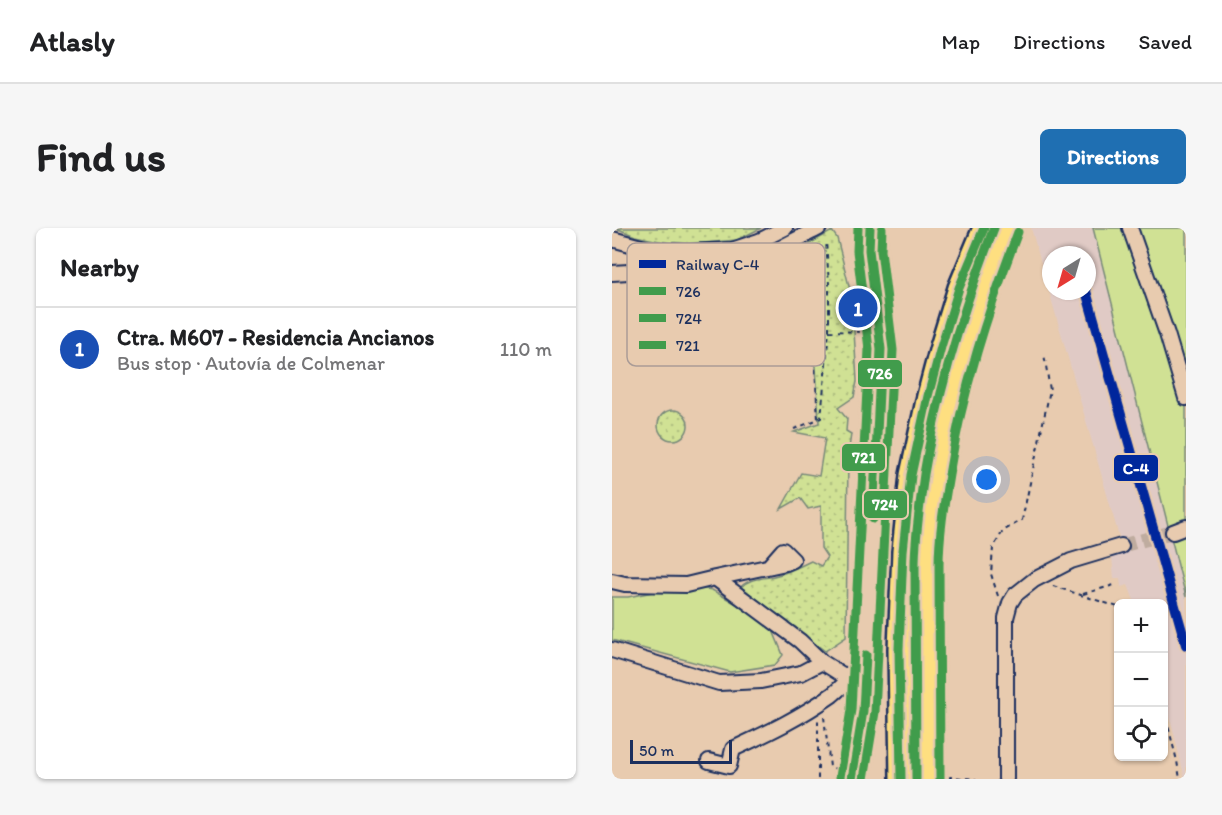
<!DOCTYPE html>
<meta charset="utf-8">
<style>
:root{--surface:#fff;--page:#f6f6f6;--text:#202124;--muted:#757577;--line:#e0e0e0;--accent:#1f6fb2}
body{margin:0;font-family:Itim,sans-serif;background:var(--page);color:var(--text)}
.controls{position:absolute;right:18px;bottom:18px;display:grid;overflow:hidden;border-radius:9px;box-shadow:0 2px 4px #0004}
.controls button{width:54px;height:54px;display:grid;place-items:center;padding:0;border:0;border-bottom:2px solid var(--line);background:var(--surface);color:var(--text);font:30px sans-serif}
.compass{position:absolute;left:430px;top:18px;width:54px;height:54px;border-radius:50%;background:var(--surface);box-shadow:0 2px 4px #0004;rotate:217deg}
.scale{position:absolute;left:18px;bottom:15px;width:102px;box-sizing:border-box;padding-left:6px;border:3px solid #1b2f5e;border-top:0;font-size:16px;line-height:21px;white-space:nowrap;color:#1b2f5e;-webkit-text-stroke:4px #e8cbaf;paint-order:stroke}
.you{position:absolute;left:375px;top:252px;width:21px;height:21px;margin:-15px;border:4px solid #fff;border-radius:50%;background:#1a73e8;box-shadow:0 0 0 9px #1a73e833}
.badge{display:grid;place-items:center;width:39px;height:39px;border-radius:50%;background:var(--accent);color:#fff;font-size:20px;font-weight:700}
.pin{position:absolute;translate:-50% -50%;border:3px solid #fff;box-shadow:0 2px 6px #0006}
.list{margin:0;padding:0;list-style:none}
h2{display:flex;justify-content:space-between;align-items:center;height:78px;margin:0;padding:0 24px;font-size:26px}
h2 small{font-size:20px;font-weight:400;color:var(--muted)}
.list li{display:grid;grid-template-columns:39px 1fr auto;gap:18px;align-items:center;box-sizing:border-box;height:84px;padding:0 24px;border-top:2px solid var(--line)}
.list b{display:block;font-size:22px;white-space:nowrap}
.list p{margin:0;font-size:20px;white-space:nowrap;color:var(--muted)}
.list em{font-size:20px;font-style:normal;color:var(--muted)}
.icon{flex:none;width:33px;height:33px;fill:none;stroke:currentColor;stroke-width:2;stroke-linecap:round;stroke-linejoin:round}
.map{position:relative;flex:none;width:574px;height:551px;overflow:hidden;border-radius:9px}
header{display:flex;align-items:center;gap:36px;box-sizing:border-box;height:84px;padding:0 30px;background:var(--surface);border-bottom:2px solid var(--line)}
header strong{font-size:28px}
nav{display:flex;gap:33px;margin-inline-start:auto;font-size:21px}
.intro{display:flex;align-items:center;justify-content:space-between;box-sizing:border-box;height:144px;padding:0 36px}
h1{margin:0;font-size:42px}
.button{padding:15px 27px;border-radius:9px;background:var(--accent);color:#fff;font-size:21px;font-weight:700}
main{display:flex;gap:36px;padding:0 36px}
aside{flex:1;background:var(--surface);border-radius:9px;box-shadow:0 2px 4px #0004}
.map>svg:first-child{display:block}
.built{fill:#e0cac5;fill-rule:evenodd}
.park{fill:#d0e194;stroke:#768879;stroke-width:1.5}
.garden{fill:url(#garden-dots);stroke:#768879;stroke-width:1.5}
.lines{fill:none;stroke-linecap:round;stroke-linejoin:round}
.minor-tunnel{stroke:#bfac9f;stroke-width:14;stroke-dasharray:14 7;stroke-linecap:butt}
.minor-casing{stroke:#1b2f5e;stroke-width:18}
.highway-casing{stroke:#1b2f5e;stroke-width:26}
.path{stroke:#1b2f5e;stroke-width:2;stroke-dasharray:4.5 4.5;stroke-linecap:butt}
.minor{stroke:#e8cbaf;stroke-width:14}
.highway{stroke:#fedf80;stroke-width:21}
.bus-1-casing{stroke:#e8cbaf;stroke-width:14}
.bus-2-casing{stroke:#e8cbaf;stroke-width:14}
.bus-3-casing{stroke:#e8cbaf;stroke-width:14}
.bus-1{stroke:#419c4c;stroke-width:9}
.bus-2{stroke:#419c4c;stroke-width:9}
.bus-3{stroke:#419c4c;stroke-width:9}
.rail-1-casing{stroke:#e8cbaf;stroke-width:15}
.rail-1{stroke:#00289c;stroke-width:10}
.key{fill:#e8cbaf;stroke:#aa9c97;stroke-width:1.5}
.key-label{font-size:16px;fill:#1b2f5e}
.line-badge{stroke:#e8cbaf;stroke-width:2}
.badge-label{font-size:16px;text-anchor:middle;font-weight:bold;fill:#fff}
</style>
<header>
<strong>Atlasly</strong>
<nav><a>Map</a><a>Directions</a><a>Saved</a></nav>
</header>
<div class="intro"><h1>Find us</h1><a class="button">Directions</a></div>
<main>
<aside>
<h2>Nearby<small></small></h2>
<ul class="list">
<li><span class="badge" style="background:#1a4fb4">1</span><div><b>Ctra. M607 - Residencia Ancianos</b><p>Bus stop · Autovía de Colmenar</p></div><em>110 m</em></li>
</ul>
</aside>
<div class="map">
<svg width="574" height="551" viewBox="0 0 574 551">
<defs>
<pattern id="garden-dots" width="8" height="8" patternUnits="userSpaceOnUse" patternTransform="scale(1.5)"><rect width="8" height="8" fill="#d0e194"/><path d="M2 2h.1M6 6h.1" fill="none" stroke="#b2c182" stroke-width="1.8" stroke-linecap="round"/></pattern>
</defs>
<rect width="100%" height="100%" fill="#e8cbaf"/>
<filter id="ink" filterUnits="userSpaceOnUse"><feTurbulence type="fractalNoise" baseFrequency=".0167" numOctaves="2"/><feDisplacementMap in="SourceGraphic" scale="12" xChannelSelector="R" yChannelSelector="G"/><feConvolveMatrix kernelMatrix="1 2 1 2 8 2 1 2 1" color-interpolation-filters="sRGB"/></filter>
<g filter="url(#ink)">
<path class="built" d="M419,0h62l93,369v182h-1l-21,-86v-89l-29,-1 -7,-18 -7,2 -1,-9h-6l-2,-21 12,-3zM439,27h36v36h-36z"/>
<path class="park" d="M481,0h93v369z
M83,359l17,3 44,25 16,13 11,27 -8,10 -45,7 -118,-32v-43h16l25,-5z"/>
<path class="garden" d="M4,0h145l-24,12 -45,4 -23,-1 -34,-7z
M220,3l5,7 15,60 5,83 -3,16 -16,11 9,11 -1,12 5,3 -3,22 -2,181 -21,14 -84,-64c8,-9 21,-8 33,-11 13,-3 25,-9 37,-15l10,5 6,-9 -6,-9v-42l-13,3 -8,-11 -19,11 20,-36 18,3 6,-38 -31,-6 25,-9 -3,-57 -44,-70 -6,-12 -2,-8 5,-9z
M46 197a15 15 0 1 1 30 0a15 15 0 1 1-30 0Z"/>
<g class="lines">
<path class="minor-tunnel" d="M509,318l52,-14"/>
<g class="minor-casing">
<path id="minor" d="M518,0l37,106 19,64
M0,11l40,11 35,2 45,-2 27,-9 26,-13
M0,45l51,-3h30l43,7c26,-21 54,-34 83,-49
M561,304l13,-5
M103,350l71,-15 7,-3 -10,-10 -14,16
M0,353l13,3 61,1 29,-7 85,63 22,21
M0,422l107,33 42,-2 40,-8 21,-11 19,12 12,3
M97,533l20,5 4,-17c37,-17 66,-31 99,-54 8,-6 16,-17 26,-19
M240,551l11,-68 18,-362 -12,-99 1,-22
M394,551v-161l4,-15 5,-8 19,-15 37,-19 50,-15"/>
</g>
<g class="highway-casing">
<path id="highway" d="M289,551l-2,-130 4,-98 8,-76 17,-79 13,-49 18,-59 25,-60
M316,551c-1,-55 -1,-110 -1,-165 0,-25 -1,-52 1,-77 11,-106 39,-211 79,-309"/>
</g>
<path class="path" d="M151,47l3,14 16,26
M186,54l2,3 -1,4 -4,2 -4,-1 -2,-3 1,-5 4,-2 4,2 27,-31
M179,62l-9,25 33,52 3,53
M217,103l36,1
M182,201l27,-11 8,-87v-47l-3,-43
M441,358l65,21
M471,366l31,-9
M386,368l-7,-22 2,-26 10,-17 19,-11 28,-130 -6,-36
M552,482l13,51 3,18
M212,489l6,50 10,3
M206,551v-60
M338,551v-2l26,2"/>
<use href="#minor" class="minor"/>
<use href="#highway" class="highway"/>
<g class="bus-1-casing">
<path id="bus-1" d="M258,0l-1,22 12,99 -8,170
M240,551l11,-68 3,-56
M289,551l-2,-130 4,-98 8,-76 17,-79 13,-49 18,-59 25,-60"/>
</g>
<g class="bus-2-casing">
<path id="bus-2" d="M252,551l11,-67 18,-362 -12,-100 1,-21
M328,551l-1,-213c0,-31 5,-61 10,-91 13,-84 39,-164 69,-243"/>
</g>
<g class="bus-3-casing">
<path id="bus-3" d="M228,549l11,-67 18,-361 -12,-98 1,-23
M304,551l-1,-213c0,-31 5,-61 9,-92 14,-84 39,-166 70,-246"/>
</g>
<use href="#bus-1" class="bus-1"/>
<use href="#bus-2" class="bus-2"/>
<use href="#bus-3" class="bus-3"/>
<g class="rail-1-casing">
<path id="rail-1" d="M474,63l100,354"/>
</g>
<use href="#rail-1" class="rail-1"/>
</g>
</g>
<rect x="15" y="15" width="198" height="123" rx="9" class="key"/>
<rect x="27" y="32" width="27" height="8" fill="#00289c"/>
<rect x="27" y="59" width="27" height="8" fill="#419c4c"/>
<rect x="27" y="86" width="27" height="8" fill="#419c4c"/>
<rect x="27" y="113" width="27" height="8" fill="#419c4c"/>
<g class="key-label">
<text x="64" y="42">Railway C-4</text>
<text x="64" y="69">726</text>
<text x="64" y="96">724</text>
<text x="64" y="123">721</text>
</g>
<g class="line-badge">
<rect x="245" y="131" width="46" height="29" rx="6" fill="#419c4c"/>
<rect x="229" y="215" width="45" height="29" rx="6" fill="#419c4c"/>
<rect x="501" y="226" width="46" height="28" rx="6" fill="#00289c"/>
<rect x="251" y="262" width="45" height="29" rx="6" fill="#419c4c"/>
</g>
<g class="badge-label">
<text x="268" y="151">726</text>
<text x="252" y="235">721</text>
<text x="524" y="246">C-4</text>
<text x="273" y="282">724</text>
</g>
</svg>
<div class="controls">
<button>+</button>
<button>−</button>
<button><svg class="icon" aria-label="locate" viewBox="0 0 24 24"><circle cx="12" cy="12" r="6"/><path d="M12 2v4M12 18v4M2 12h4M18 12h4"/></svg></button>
</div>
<svg class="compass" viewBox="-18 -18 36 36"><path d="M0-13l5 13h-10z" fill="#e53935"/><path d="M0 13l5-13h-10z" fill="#757577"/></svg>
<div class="scale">50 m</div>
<div class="you"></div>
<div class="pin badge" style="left:246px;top:80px;background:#1a4fb4">1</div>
</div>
</main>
